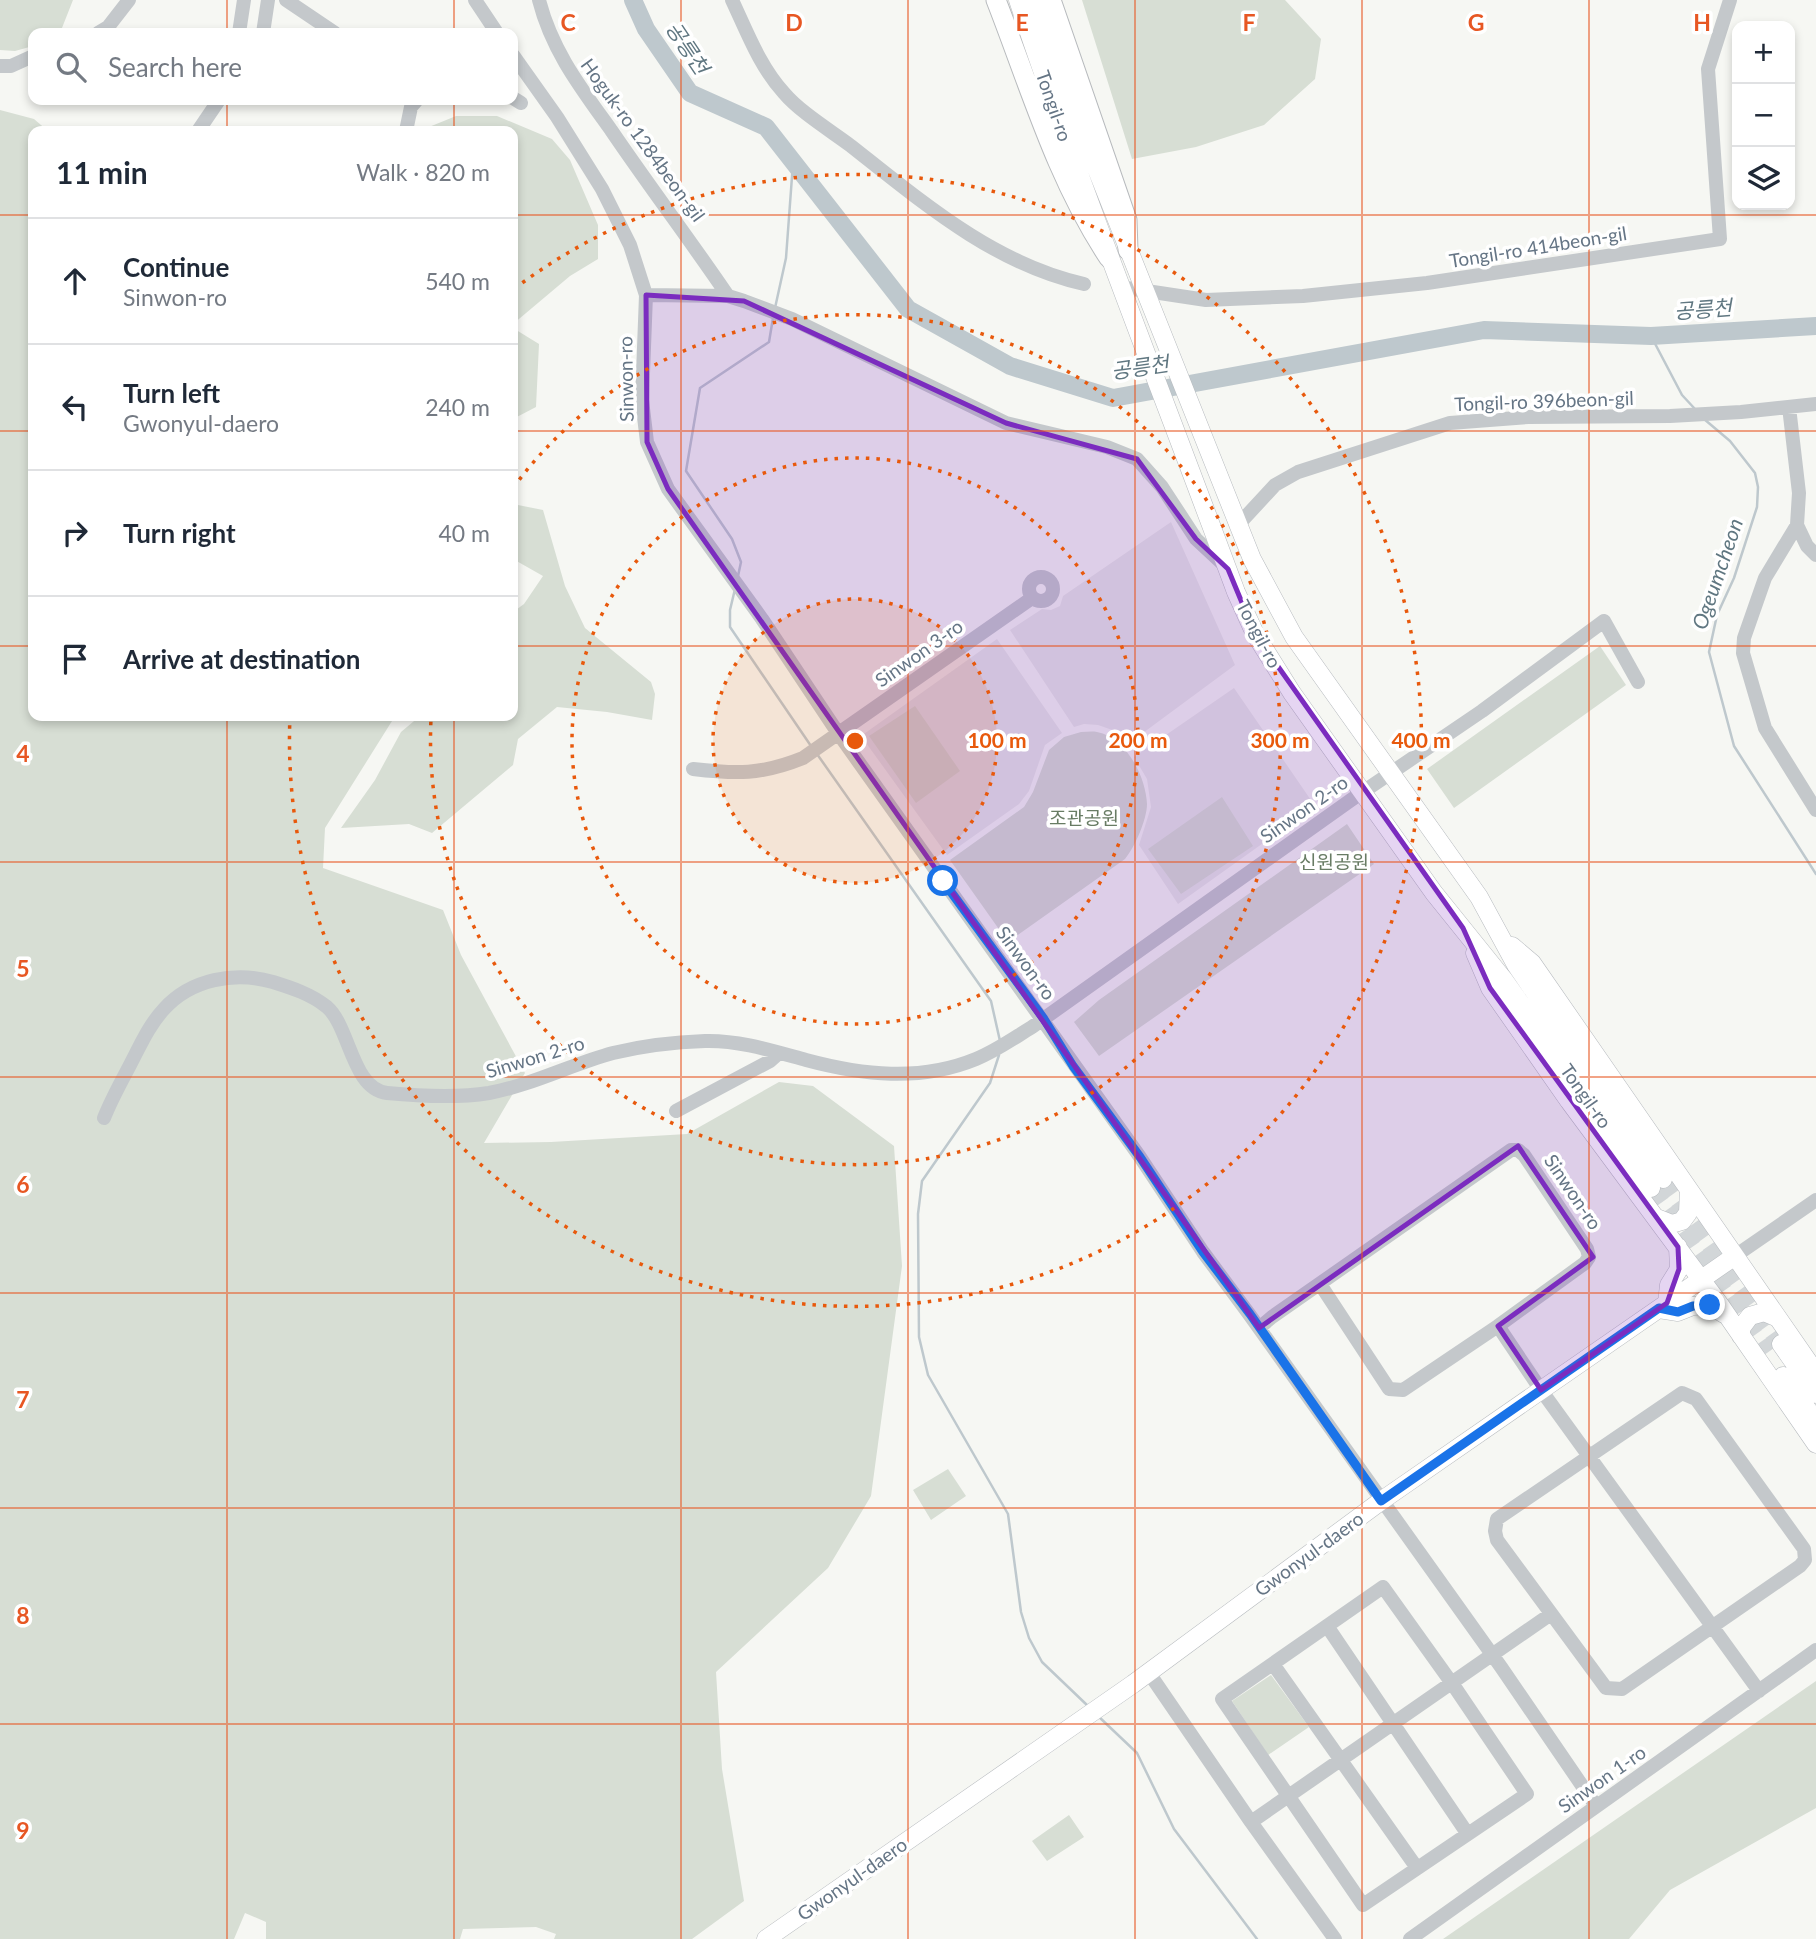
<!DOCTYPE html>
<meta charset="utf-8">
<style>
:root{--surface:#fff;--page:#f6f6f7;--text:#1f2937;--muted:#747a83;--line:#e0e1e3}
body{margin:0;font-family:Lato,"Noto Sans KR",sans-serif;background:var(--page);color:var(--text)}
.controls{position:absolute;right:21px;top:21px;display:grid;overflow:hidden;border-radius:14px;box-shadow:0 4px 10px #0003}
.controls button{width:63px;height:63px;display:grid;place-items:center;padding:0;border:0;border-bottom:2px solid var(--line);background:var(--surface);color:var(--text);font:35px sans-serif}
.stop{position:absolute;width:21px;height:21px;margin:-16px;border:5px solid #1a73e8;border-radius:50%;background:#fff}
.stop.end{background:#1a73e8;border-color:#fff;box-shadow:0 2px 7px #0008}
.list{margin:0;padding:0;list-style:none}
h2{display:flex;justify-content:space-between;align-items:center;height:91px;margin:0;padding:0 28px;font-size:30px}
h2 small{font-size:23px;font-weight:400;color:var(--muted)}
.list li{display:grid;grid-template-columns:46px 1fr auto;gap:21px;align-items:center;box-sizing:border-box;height:126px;padding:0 28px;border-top:2px solid var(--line)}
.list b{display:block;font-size:26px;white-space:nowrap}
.list p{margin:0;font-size:23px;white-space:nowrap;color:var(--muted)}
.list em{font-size:23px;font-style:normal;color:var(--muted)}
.icon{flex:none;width:38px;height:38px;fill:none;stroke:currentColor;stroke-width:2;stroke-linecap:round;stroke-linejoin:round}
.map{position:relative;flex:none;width:1816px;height:1939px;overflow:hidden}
.search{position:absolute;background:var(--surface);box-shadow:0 4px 10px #0003;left:28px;top:28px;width:490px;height:77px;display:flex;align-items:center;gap:18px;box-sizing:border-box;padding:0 24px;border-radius:14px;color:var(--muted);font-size:26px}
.panel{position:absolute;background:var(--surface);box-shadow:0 4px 10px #0003;left:28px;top:126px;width:490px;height:595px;border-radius:14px}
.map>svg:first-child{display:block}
.built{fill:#e7e8e6}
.green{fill:#d7ded4}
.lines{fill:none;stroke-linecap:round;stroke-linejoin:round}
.stream{stroke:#bec8cd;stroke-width:2.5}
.river{stroke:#bec8cd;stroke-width:18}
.major-tunnel{stroke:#d2d6d8;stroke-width:18;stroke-dasharray:18 9;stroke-linecap:butt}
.major-casing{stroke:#b7bbbf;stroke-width:19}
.highway-casing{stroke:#b7babd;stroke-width:21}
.minor{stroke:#c4c8cb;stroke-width:14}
.major{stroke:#fff;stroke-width:18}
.highway{stroke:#fff;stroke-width:19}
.route{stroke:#1a73e8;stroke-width:9}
.marked{fill:#7b2cbf;fill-opacity:0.2;stroke:#7b2cbf;stroke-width:5;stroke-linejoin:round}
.grid{fill:none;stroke:#e75723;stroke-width:2;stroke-opacity:0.55}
.ring{fill:none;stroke:#e8590c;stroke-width:3.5;stroke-dasharray:3.5 7}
.labels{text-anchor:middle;stroke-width:7;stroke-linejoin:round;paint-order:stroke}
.street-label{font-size:19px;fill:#657585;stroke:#fff}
.park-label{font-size:19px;fill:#687c64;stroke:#fff}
.water-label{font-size:21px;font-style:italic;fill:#607781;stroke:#fff}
.grid-label{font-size:23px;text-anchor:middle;font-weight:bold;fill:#e75723;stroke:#fff;stroke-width:7;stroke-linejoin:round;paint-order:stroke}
.centre{fill:#e8590c;stroke:#fff;stroke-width:3.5}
.ring-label{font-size:21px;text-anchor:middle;font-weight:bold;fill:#e8590c;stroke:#fff;stroke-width:7;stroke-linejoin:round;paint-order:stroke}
</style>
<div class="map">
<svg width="1816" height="1939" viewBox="0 0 1816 1939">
<rect width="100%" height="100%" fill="#f6f7f3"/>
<path class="built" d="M1171,522l64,143 -107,79 -10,-12 -20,-7 -14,-1 -10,3 -64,-97 32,-21 9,1 9,-4 3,-10z
M997,639l65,94 -17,12 -16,46 -10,13 -72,51 -86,-119z
M1234,688l81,118 -137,98 -39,-59 12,-38 -4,-28 -13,-22z"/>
<path class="green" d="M0,0h73l-13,33h-27v13l-18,5 -15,-1z
M1082,0h203l36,39 -6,40 -51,46 -68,22 -64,12z
M0,110l34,9 14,12h-15v585h366l-7,5 -67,107 -2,40 120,42 18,45 64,118 -41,70 67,-1 136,-8 92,-52 34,4 81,60 8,120 -31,230 -43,72 -112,104 6,97 22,132 -52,38h-138l2,-5 -20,-7 -73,2 -3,10h-194v-17l-21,-9 -11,26h-234z
M456,116h41l55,23 18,21 28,65v34l-28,17 -57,48v-193h-85l1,-4z
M513,328l26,16 -3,63 -23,12z
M513,504l30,6 22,76 20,42 66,54 4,12 -3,26 -45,-8 -50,-5 -39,32 -5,26 -81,68 -23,-9 -68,4 34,-48 26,-48 19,-16h93v-104l11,-8 19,-28 -30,-17z
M1600,646l26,39 -172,123 -27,-39z
M915,706l45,65 -44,32 -47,-67z
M1081,732c5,0 11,-1 16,0 29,5 49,45 50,72 0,15 -12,43 -22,55l-117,83 -58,-82 74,-53 9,-15 16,-42 15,-13z
M1222,797l31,49 -72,48 -33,-45z
M1347,824l27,40 -275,192 -25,-34 25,-22z
M948,1469l18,27 -35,24 -18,-30z
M1271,1675l38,52 -41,28 -36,-54z
M1816,1681v127l-146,82 -41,49h-186z
M1069,1815l15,22 -37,24 -15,-20z"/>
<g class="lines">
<path class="stream" d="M775,308l11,-50 7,-95
M1651,336l31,59 13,14
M1704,419l26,22 25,32 3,14 -1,20 -23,71 -17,37 -8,37 25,94 82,128
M738,576l3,-14 -9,-23 -46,-68 14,-83 69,-46 4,-24
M735,589l-5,21v17l81,119
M817,754l174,247 9,40
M999,1055l-9,28 -68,98 -4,33 1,123 9,38 80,139 13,98 8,26 13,24 46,44
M1098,1716l39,37 37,76 83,110"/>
<path class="river" d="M633,0l13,29 44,64 76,34 142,182 102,57 103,32 371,-68 167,6 165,-10"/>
<path class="major-tunnel" d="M1663,1179l118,165
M1651,1188l116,165"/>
<g class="major-casing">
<path id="major" d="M1018,0c67,199 145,395 218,592l19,42 37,59 142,200 70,87 147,208
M1033,0l50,135 169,424 42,78 185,260 37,68 147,214
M1512,946l20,17 284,410
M1475,953l15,35 79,113 151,204 96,139
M1657,1218l15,6 10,-3 6,-8 1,-23
M1667,1303l2,-18 10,-16 -1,-22
M1659,1309l19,3 15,-6 17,-1 14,9
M1741,1336v-8l9,-12 14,-4 14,6
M1781,1344l35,50
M1783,1376l33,45
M766,1939l367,-255 248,-183 354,-245"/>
</g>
<g class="highway-casing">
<path id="highway" d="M996,0c34,87 61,180 113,258
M1051,0l76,220 1,30"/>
</g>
<path class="minor" d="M286,0l49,33
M475,0l22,33
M539,0c13,51 42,88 72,130 38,56 79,110 117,166
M732,0c15,32 28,67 52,93 16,19 47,38 67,53 71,56 143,118 233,138
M98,33l10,-6 21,-27
M239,33l5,-33
M263,33l5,-33
M513,55l44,62 45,72 28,56 16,50 -4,105 5,42 21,47 94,130 76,114 302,424 63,95 46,62 252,353 95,139
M0,66h11l22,-10
M513,98l8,5
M198,131l21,-31
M406,131l5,-24 6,-7
M1120,287l86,13 97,-4 124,-13 293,-44 -12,-170 22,-69
M646,295l82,1 16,5 48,18 214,104 101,24 30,12 25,28 34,52 29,27
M1789,407l10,86 -2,32 -32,53 -21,60 -1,15 22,75 51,82
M1238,525l37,-40 23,-13 152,-49 78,-6 142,-1 71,-4 75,-8
M1797,525l10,21 9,9
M1029 589a12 12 0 1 1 24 0a12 12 0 1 1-24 0Z
M693,769c43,5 68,6 110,-11l229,-160
M676,1111l94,-50 9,-8
M104,1118c7,-18 17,-36 26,-53 10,-19 19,-40 34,-56 27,-30 71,-38 109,-27 19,6 38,12 54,25 23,20 25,82 60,86 31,3 71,5 102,0 43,-8 83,-29 124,-40 29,-7 62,-11 92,-12 34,-1 68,10 101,19 56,15 114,22 170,-1 20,-8 38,-21 56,-32l319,-227 131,-89 122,-90 34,61
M1735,1256l81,-56
M1498,1326l43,64 218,301
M1259,1328l13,-11 239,-167h7l6,5 63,94 2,8 -4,6 -87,63 -95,64 -14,-1 -69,-105
M1682,1393l14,6 108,150 1,11 -5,6 -178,123 -16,-1 -109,-148 -2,-9 2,-12z
M1383,1587l73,102 71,105 -164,111 -141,-206z
M1327,1626l140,207
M1273,1664l144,204
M1149,1673l102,149 84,117
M1251,1822l300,-208
M1410,1939l406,-289"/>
<use href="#major" class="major"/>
<use href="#highway" class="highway"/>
</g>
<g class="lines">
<path class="route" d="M943,881l101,138 29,47 67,91 63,95 47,62 131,187 278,-193 19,4 15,-6 17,-1"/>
</g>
<path class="marked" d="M646,295l98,6 262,122 131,36 59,80 32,30 27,65 208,294 27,60 188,259 1,22 -12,34 -126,87 -43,-64 95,-69 -75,-111 -259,182 -591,-839 -21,-47z"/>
<path class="grid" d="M227,0v33M454,0v33M681,0v1939M908,0v1939M1135,0v1939M1362,0v1939M1589,0v1939M227,100v31M454,100v31M0,215h33M513,215h1303M0,431h33M513,431h1303M0,646h33M513,646h1303M227,716v1223M454,716v1223M0,862h1816M0,1077h1816M0,1293h1816M0,1508h1816M0,1724h1816"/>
<circle cx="855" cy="741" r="142" fill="#e8590c" fill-opacity=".12"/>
<g class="ring">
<circle cx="855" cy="741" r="142"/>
<circle cx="855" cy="741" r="283"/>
<path d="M513 488A425 425 0 1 1 431 719"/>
<path d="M514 289A566 566 0 1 1 290 716"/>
</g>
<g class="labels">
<g class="street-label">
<text transform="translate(1054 106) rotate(71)" y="7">Tongil-ro</text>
<text transform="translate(643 140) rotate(54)" y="7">Hoguk-ro 1284beon-gil</text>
<text transform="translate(1538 247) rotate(-9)" y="7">Tongil-ro 414beon-gil</text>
<text transform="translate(626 379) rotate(-91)" y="7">Sinwon-ro</text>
<text transform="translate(1544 401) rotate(-2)" y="7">Tongil-ro 396beon-gil</text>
<text transform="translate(1259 634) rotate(62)" y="7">Tongil-ro</text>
<text transform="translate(919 653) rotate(-35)" y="7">Sinwon 3-ro</text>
<text transform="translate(1304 809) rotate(-35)" y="7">Sinwon 2-ro</text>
<text transform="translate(1026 963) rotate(54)" y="7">Sinwon-ro</text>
<text transform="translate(535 1057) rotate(-17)" y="7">Sinwon 2-ro</text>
<text transform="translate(1586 1096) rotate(55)" y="7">Tongil-ro</text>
<text transform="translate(1573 1192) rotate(56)" y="7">Sinwon-ro</text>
<text transform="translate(1309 1554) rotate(-36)" y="7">Gwonyul-daero</text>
<text transform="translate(1602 1779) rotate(-35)" y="7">Sinwon 1-ro</text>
<text transform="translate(852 1879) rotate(-35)" y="7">Gwonyul-daero</text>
</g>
<g class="park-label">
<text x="1084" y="825">조관공원</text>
<text x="1334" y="869">신원공원</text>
</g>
<g class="water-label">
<text transform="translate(687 48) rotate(56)" y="7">공릉천</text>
<text transform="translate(1703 310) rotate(-4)" y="7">공릉천</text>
<text transform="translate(1140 368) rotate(-8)" y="7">공릉천</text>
<text transform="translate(1718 574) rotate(-71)" y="7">Ogeumcheon</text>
</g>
</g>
<g class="grid-label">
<text x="568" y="31">C</text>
<text x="794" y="31">D</text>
<text x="1022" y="31">E</text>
<text x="1249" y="31">F</text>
<text x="1476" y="31">G</text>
<text x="1702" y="31">H</text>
<text x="23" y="762">4</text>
<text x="23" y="977">5</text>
<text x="23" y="1193">6</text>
<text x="23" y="1408">7</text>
<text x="23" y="1624">8</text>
<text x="23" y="1839">9</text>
</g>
<circle cx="855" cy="741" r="10" class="centre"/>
<g class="ring-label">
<text x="997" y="748">100 m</text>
<text x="1138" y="748">200 m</text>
<text x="1280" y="748">300 m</text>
<text x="1421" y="748">400 m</text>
</g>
</svg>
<div class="controls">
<button>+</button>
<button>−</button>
<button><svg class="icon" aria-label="layers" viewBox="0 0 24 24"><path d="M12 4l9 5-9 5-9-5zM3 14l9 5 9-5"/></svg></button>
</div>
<div class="stop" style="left:943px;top:881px"></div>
<div class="stop end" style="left:1710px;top:1305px"></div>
<div class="search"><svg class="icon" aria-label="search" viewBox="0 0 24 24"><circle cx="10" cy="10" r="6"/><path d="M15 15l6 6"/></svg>Search here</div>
<section class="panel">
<h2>11 min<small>Walk · 820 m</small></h2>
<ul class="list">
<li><svg class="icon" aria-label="ahead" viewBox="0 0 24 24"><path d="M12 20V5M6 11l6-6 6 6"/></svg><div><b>Continue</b><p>Sinwon-ro</p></div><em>540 m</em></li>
<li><svg class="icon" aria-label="left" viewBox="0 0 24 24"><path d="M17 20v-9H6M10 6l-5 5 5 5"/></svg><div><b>Turn left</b><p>Gwonyul-daero</p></div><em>240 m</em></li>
<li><svg class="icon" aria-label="right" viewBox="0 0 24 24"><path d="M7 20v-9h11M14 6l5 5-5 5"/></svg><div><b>Turn right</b></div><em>40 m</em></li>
<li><svg class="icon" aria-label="arrive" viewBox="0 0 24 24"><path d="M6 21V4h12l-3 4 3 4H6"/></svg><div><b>Arrive at destination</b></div></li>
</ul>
</section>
</div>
